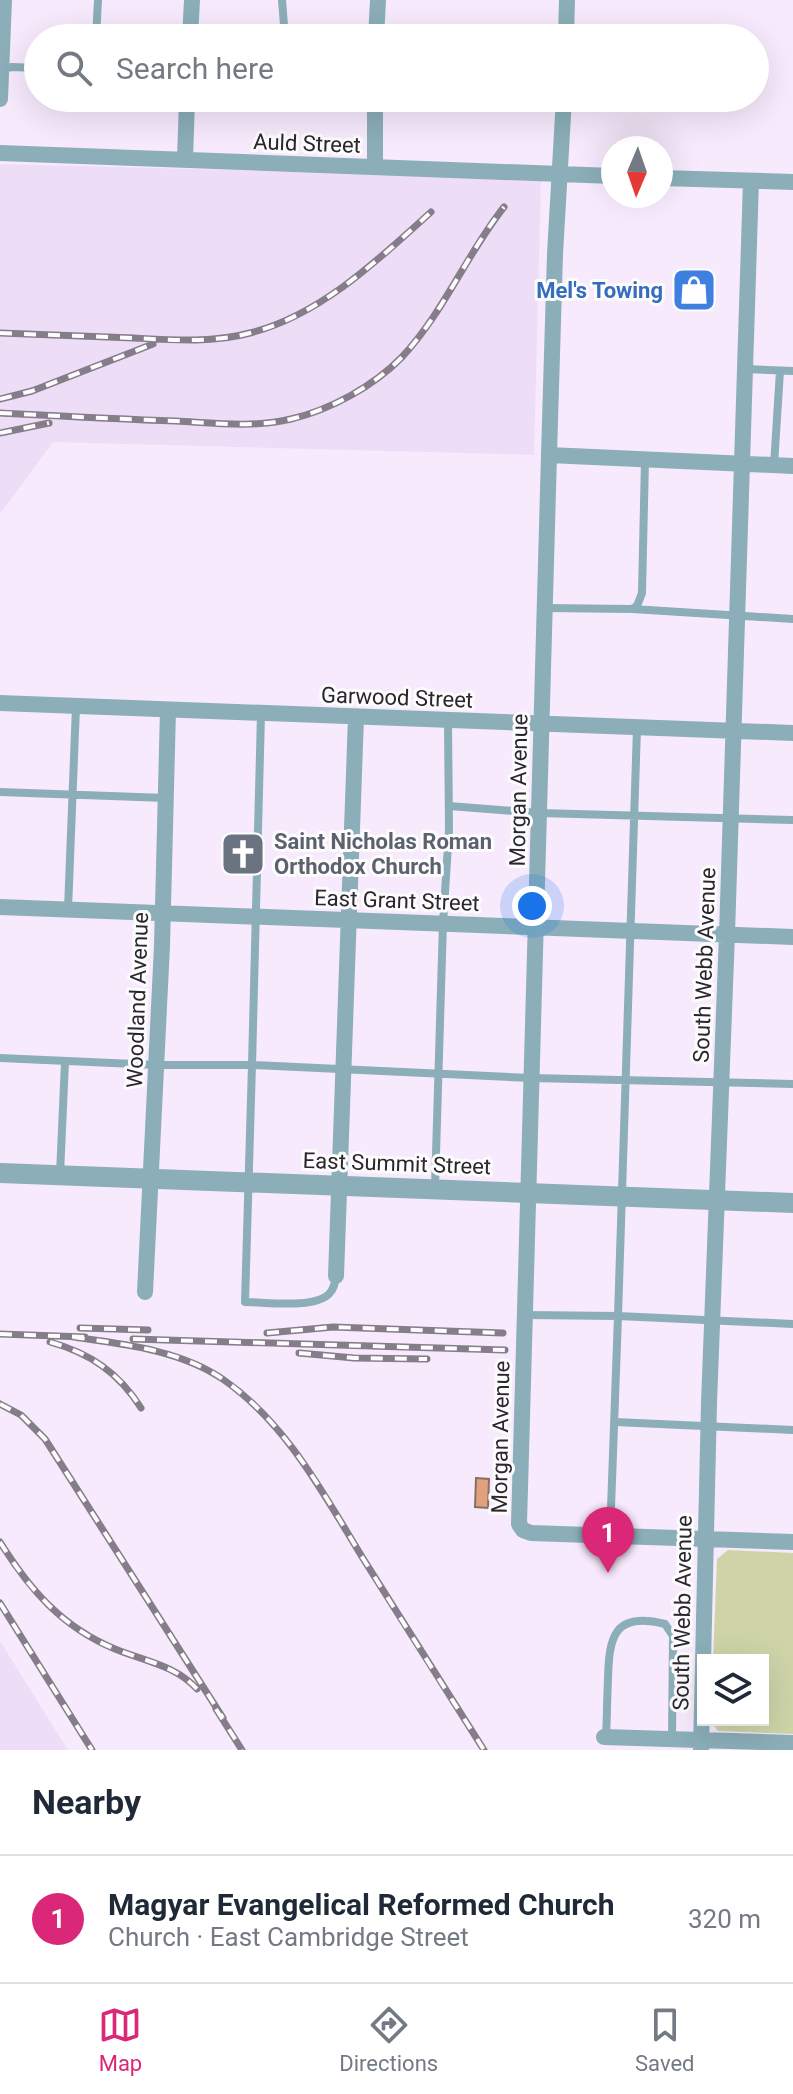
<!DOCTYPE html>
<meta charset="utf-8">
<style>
:root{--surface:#fff;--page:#f6f6f7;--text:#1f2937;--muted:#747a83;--line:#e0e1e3;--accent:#db2777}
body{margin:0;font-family:Roboto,sans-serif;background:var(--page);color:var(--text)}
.controls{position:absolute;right:24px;bottom:24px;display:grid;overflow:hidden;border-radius:0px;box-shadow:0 8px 32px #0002}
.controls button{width:72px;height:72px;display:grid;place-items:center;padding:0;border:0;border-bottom:2px solid var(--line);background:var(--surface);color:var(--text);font:40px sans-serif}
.compass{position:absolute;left:601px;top:136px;width:72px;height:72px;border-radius:50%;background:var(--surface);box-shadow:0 8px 32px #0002;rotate:182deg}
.you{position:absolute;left:532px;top:906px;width:28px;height:28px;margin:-20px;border:6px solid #fff;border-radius:50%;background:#1a73e8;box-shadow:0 0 0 12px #1a73e833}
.badge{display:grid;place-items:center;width:52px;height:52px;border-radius:50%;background:var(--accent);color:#fff;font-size:26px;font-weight:700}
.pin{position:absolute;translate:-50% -66px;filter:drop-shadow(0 2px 4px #0008)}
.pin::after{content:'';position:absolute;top:42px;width:28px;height:24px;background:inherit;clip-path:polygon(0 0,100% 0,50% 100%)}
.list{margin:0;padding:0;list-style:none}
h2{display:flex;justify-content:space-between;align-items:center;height:104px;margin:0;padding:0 32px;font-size:34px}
h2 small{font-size:26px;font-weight:400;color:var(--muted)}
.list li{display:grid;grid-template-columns:52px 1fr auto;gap:24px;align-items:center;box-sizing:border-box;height:128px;padding:0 32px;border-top:2px solid var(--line)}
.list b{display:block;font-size:30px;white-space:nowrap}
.list p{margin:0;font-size:26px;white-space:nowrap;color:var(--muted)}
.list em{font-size:26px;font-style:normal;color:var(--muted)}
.icon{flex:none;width:44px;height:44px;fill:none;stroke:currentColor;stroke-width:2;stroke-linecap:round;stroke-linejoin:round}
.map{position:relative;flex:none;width:793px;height:1750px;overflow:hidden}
.search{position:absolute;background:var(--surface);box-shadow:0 8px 32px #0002;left:24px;right:24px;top:24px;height:88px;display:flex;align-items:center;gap:20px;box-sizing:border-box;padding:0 28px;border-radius:44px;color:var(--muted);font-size:30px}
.sheet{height:232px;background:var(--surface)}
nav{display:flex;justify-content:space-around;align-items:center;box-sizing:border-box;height:112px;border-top:2px solid var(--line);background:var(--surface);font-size:22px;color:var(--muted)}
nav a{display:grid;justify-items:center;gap:4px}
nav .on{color:var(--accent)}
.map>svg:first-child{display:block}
.built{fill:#eeddf7}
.green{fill:#ced4a8}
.building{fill:#e2a07f;stroke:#847067;stroke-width:2}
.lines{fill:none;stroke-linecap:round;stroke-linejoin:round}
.service{stroke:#8baeb8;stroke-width:8}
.minor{stroke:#8baeb8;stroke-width:16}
.tertiary{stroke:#8baeb8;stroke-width:20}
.rail-casing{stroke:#857d89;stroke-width:7}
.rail{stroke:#fcfcfc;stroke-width:4;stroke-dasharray:12;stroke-linecap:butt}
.labels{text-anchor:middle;stroke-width:6;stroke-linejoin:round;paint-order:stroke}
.street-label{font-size:22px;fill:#2b262d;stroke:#fcfcfc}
.shop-label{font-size:22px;font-weight:bold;fill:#366cbe;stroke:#fcfcfc;text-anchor:end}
.worship-label{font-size:22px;font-weight:bold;fill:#5b616d;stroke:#fcfcfc;text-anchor:start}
</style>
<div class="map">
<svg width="793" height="1750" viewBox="0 0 793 1750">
<rect width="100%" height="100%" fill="#f7eafd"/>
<path class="built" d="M0,164l541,14 -7,277 -481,-13 -53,72z
M0,1641l68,109h-68z"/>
<path class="green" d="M728,1550l65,3v181l-75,-3 -7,-9 52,-2v-60h-50l4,-101z"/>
<path class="building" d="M476,1478l13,1 -1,29 -13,-1z"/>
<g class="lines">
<path class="service" d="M282,0l3,38
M96,38l2,-38
M1,69l11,-2 26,1
M745,369l48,2
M774,465l6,-94
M545,608l87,1 5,-3 5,-13 3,-133
M632,609l161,10
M261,714l-9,351 279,13 262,6
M0,792l166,6
M449,806l91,7 253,7
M68,909l8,-202
M0,1058l157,7h95l-7,237c21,0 69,7 84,-8 5,-5 6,-11 7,-18
M60,1174l5,-112
M435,1187l8,-264 6,-93 -1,-109
M525,1315l93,1 19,-588
M615,1422l178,8
M610,1536l8,-220 175,8
M606,1737c1,-19 1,-38 2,-58 1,-42 6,-68 57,-55l8,12 -1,103"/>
<path class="minor" d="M190,38l2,-38
M376,38l2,-38
M566,38l1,-38
M564,98l-9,156 -6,201 -30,1069 4,6 8,3 262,9
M0,99l4,-99
M0,153l613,23
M185,160l2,-62
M375,167v-69
M661,178l132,4
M549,455l244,11
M0,703l793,30
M0,907l793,30
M336,1276l20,-559
M145,1292l17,-346 6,-236
M604,1737l189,6
M701,1750l8,-347 18,-469 24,-753"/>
<path class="tertiary" d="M0,1173l793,30"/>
<g class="rail-casing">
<path id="rail" d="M0,333c45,2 90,3 134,5 38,2 79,5 116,-5 71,-18 129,-74 181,-121
M0,399l32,-8 121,-47
M0,413c59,3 117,6 176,8 38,2 78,7 115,-2 39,-9 83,-33 111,-62 42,-45 64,-102 102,-150
M0,433l49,-10
M80,1328l68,2
M267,1333l66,-6 170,6
M0,1334l85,3
M73,1337c50,7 108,13 151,43 64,45 100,115 140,180 40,64 80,127 120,190
M133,1339l372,11
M50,1342c40,11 69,31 91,66
M299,1353l55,5 73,1
M0,1404l21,11 24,24 178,279
M0,1542c30,48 62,85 115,107 29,12 60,16 82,40
M0,1603l92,147
M216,1709l26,41"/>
</g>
<use href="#rail" class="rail"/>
</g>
<defs>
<g id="shop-square" transform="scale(2.3)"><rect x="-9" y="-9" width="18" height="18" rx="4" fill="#3f7fe0" stroke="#fcfcfc"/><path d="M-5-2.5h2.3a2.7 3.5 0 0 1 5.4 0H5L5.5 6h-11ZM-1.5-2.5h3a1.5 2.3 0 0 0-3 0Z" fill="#fff"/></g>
<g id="church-square" transform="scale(2.3)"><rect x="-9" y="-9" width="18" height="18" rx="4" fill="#6b7280" stroke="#fcfcfc"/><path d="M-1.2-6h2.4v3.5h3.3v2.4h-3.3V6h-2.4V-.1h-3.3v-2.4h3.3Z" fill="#fff"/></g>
</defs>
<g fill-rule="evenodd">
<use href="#shop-square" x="694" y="290"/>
<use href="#church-square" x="243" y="854"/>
</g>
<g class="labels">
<g class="street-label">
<text transform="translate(307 143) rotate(2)" y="8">Auld Street</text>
<text transform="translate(397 697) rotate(2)" y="8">Garwood Street</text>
<text transform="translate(518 790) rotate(-89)" y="8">Morgan Avenue</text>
<text transform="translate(397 900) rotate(2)" y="8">East Grant Street</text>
<text transform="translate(704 965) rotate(-88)" y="8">South Webb Avenue</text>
<text transform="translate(137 1000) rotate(-88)" y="8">Woodland Avenue</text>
<text transform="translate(397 1163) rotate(2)" y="8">East Summit Street</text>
<text transform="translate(500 1437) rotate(-89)" y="8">Morgan Avenue</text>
<text transform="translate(682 1613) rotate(-89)" y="8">South Webb Avenue</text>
</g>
<g class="shop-label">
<text x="663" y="298">Mel's Towing</text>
</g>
<g class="worship-label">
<text x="274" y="849">Saint Nicholas Roman<tspan x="274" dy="25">Orthodox Church</tspan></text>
</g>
</g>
</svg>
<div class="controls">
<button><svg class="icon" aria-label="layers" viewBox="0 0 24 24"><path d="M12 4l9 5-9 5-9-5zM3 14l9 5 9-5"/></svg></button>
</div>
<svg class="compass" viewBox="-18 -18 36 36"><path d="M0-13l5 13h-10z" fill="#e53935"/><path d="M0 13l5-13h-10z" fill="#747a83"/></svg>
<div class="you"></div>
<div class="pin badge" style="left:608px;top:1573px">1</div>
<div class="search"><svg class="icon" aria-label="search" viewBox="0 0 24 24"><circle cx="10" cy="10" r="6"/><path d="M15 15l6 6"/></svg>Search here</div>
</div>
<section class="sheet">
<h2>Nearby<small></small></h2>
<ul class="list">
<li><span class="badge">1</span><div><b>Magyar Evangelical Reformed Church</b><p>Church · East Cambridge Street</p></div><em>320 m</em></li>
</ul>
</section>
<nav>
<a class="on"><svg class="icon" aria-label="map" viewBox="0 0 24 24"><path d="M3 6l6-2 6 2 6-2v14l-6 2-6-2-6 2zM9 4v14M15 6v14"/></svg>Map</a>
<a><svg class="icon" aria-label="directions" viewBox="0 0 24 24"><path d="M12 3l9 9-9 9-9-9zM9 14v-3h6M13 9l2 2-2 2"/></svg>Directions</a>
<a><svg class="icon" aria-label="saved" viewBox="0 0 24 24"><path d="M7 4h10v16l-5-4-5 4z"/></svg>Saved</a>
</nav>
